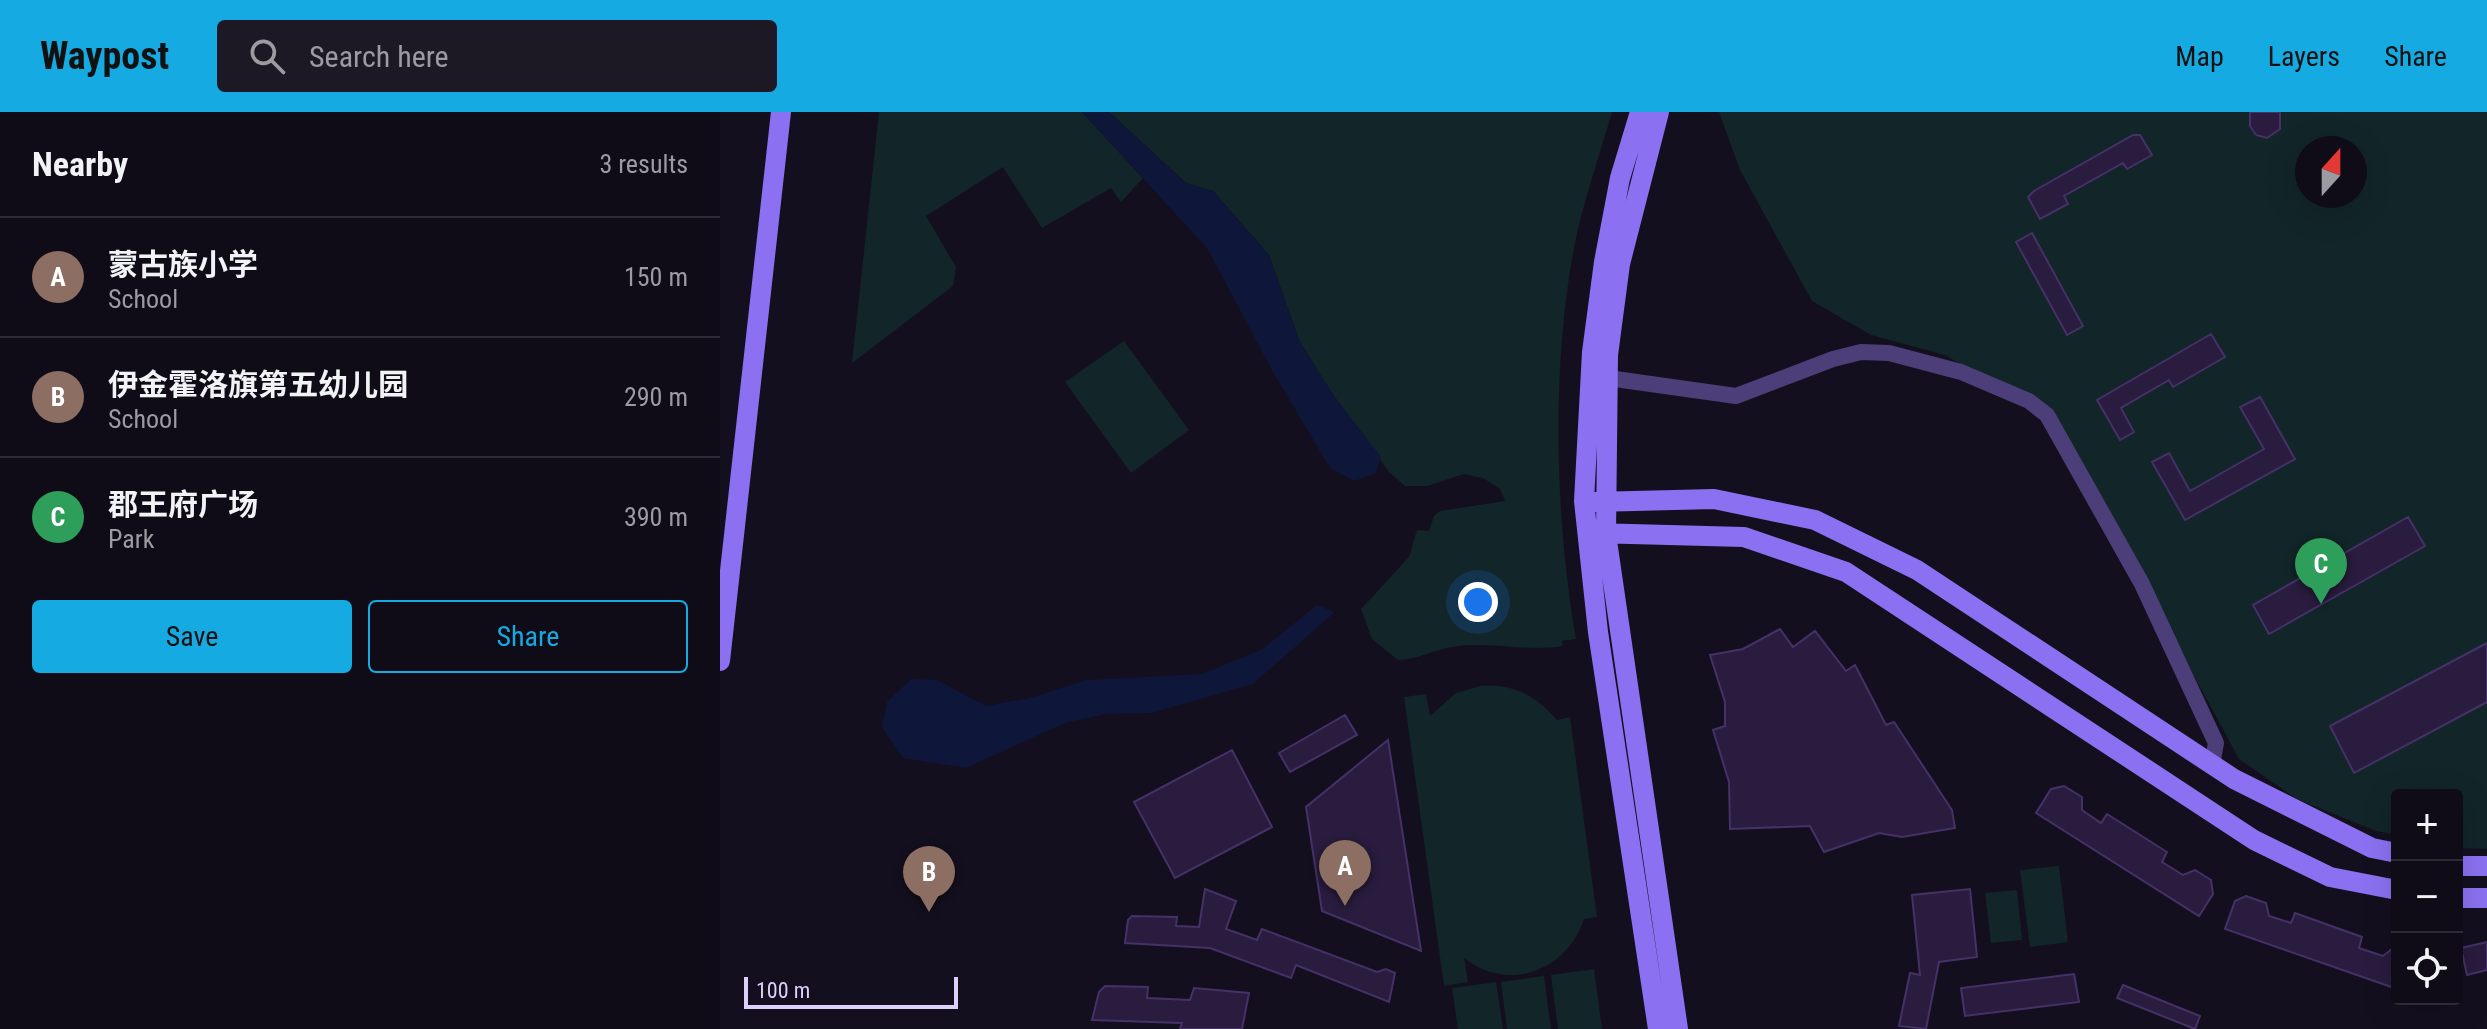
<!DOCTYPE html>
<meta charset="utf-8">
<style>
:root{--surface:#0f0b17;--page:#1d1924;--text:#f1f3f6;--muted:#9b9ba1;--line:#2f2b36;--accent:#16aae2}
body{margin:0;font-family:"Roboto Condensed","Noto Sans SC",sans-serif;background:var(--page);color:var(--text)}
.controls{position:absolute;right:24px;bottom:24px;display:grid;overflow:hidden;border-radius:8px;box-shadow:0 8px 32px #0002}
.controls button{width:72px;height:72px;display:grid;place-items:center;padding:0;border:0;border-bottom:2px solid var(--line);background:var(--surface);color:var(--text);font:40px sans-serif}
.compass{position:absolute;left:1575px;top:24px;width:72px;height:72px;border-radius:50%;background:var(--surface);box-shadow:0 8px 32px #0002;rotate:21deg}
.scale{position:absolute;left:24px;bottom:20px;width:214px;box-sizing:border-box;padding-left:8px;border:4px solid #ddd1fb;border-top:0;font-size:22px;line-height:28px;white-space:nowrap;color:#ddd1fb;-webkit-text-stroke:6px #140f1f;paint-order:stroke}
.you{position:absolute;left:758px;top:490px;width:28px;height:28px;margin:-20px;border:6px solid #fff;border-radius:50%;background:#1a73e8;box-shadow:0 0 0 12px #1a73e833}
.badge{display:grid;place-items:center;width:52px;height:52px;border-radius:50%;background:var(--accent);color:#fff;font-size:26px;font-weight:700}
.pin{position:absolute;translate:-50% -66px;filter:drop-shadow(0 2px 4px #0008)}
.pin::after{content:'';position:absolute;top:42px;width:28px;height:24px;background:inherit;clip-path:polygon(0 0,100% 0,50% 100%)}
.list{margin:0;padding:0;list-style:none}
h2{display:flex;justify-content:space-between;align-items:center;height:104px;margin:0;padding:0 32px;font-size:34px}
h2 small{font-size:26px;font-weight:400;color:var(--muted)}
.list li{display:grid;grid-template-columns:52px 1fr auto;gap:24px;align-items:center;box-sizing:border-box;height:120px;padding:0 32px;border-top:2px solid var(--line)}
.list b{display:block;font-size:30px;white-space:nowrap}
.list p{margin:0;font-size:26px;white-space:nowrap;color:var(--muted)}
.list em{font-size:26px;font-style:normal;color:var(--muted)}
.actions{display:flex;gap:16px;padding:24px 32px}
.actions a{flex:1;padding:18px 0;border:2px solid var(--accent);border-radius:8px;text-align:center;font-size:28px;color:var(--accent)}
.actions .main{background:var(--accent);color:#111}
.icon{flex:none;width:44px;height:44px;fill:none;stroke:currentColor;stroke-width:2;stroke-linecap:round;stroke-linejoin:round}
.map{position:relative;flex:none;width:1767px;height:917px;overflow:hidden}
header{display:flex;align-items:center;gap:48px;box-sizing:border-box;height:112px;padding:0 40px;background:var(--accent);color:#111}
header strong{font-size:38px}
nav{display:flex;gap:44px;margin-inline-start:auto;font-size:28px}
.search{width:560px;height:72px;background:var(--page);display:flex;align-items:center;gap:20px;box-sizing:border-box;padding:0 28px;border-radius:8px;color:var(--muted);font-size:30px}
main{display:flex}
aside{flex:1;background:var(--surface)}
.map>svg:first-child{display:block}
.green{fill:#122528;fill-rule:evenodd}
.water{fill:#0e1639}
.building{fill:#291c3e;stroke:#453168;stroke-width:2}
.lines{fill:none;stroke-linecap:round;stroke-linejoin:round}
.street{stroke:#4b3e79;stroke-width:16}
.secondary{stroke:#8b71f1;stroke-width:20}
</style>
<header>
<strong>Waypost</strong>
<div class="search"><svg class="icon" aria-label="search" viewBox="0 0 24 24"><circle cx="10" cy="10" r="6"/><path d="M15 15l6 6"/></svg>Search here</div>
<nav><a>Map</a><a>Layers</a><a>Share</a></nav>
</header>
<main>
<aside>
<h2>Nearby<small>3 results</small></h2>
<ul class="list">
<li><span class="badge" style="background:#8d6e63">A</span><div><b>蒙古族小学</b><p>School</p></div><em>150 m</em></li>
<li><span class="badge" style="background:#8d6e63">B</span><div><b>伊金霍洛旗第五幼儿园</b><p>School</p></div><em>290 m</em></li>
<li><span class="badge" style="background:#2e9e5b">C</span><div><b>郡王府广场</b><p>Park</p></div><em>390 m</em></li>
</ul>
<div class="actions"><a class="main">Save</a><a>Share</a></div>
</aside>
<div class="map">
<svg width="1767" height="917" viewBox="0 0 1767 917">
<rect width="100%" height="100%" fill="#140f1f"/>
<path class="green" d="M159,0h203l61,66 -22,24 -10,-14 -69,40 -39,-61 -77,49 30,51 -3,19 -101,77z
M389,0h503c-13,45 -29,90 -38,136 -23,121 -19,270 2,391l-14,2 1,5c-36,6 -69,-4 -105,0 -21,2 -38,13 -60,14l-26,-21 -11,-30 48,-52 8,-27 12,1 5,-15 6,-5 65,-10 -5,-12 -17,-11 -19,-4 -37,12h-22l-16,-14 -58,-80 -32,-52 -30,-85 -56,-64 -27,-8z
M999,0h768v737l-30,-1v-53h-60v40l-21,-4 -79,-32 -58,-40 -167,-309 -50,-49 -77,-46 -74,-20 -59,-34 -72,-131zM1587,36h48v48h-48z
M404,229l65,89 -58,43 -66,-91z
M760,574c33,-3 57,10 77,34l13,-3 27,200 -13,2c-17,52 -76,74 -120,39l4,24 -24,4 -40,-289 22,-3 4,22 26,-23z
M1339,754l9,76 -38,5 -10,-77z
M1297,778l5,50 -31,3 -6,-50z
M874,857l8,60h-44l-7,-54z
M824,864l7,53h-44l-6,-47z
M776,870l7,47h-45l-6,-41z"/>
<path class="water" d="M362,0h27l77,71 27,8 56,64 30,85 32,52 50,65 -5,16 -22,8 -24,-13 -57,-96 -66,-124z
M597,493l18,7 -82,72 -102,29 -45,1 -41,9 -99,45 -63,-10 -21,-31 5,-25 24,-23 26,1 49,26 48,-9 52,-17 116,-6 59,-24z"/>
<path class="building" d="M1530,0h30v17l-13,9 -11,-3 -6,-9z
M1413,23h7l12,20 -25,14 -4,-6 -59,33 4,8 -28,15 -12,-22 6,-6z
M1312,121l51,93 -16,9 -51,-93z
M1491,222l14,23 -52,30 -4,-7 -48,28 13,24 -14,8 -23,-40z
M1540,285l35,62 -110,61 -33,-58 17,-9 21,38 74,-42 -24,-42z
M1688,405l17,29 -156,88 -16,-29z
M1060,517l13,18 22,-16 31,40 9,-6 31,60 8,-3 58,88 3,18 -53,9 -23,-4 -55,19 -14,-26 -80,3 -1,-47 -16,-52 12,-4v-24l-15,-47 33,-6z
M1767,531v59l-133,71 -24,-47z
M625,603l12,20 -67,37 -11,-19z
M668,628l33,211 -99,-40 -16,-104z
M512,638l40,77 -97,51 -41,-76z
M1344,674l18,11v13l19,13 6,-9 60,38 -5,10 21,13 12,-5 16,10 2,14 -14,22 -163,-103 15,-24z
M485,777l31,12 -10,28 31,11 5,-11 115,43 9,-3 9,4 -6,29 -93,-37 -5,13 -81,-30 -85,-5 3,-23 4,-4 45,1 -1,9 23,1z
M1250,777l7,68 -38,5 -13,67 -27,-3 11,-53 10,2 -8,-80z
M1526,784l20,7 3,13 22,7 4,-10 67,24 -3,11 24,8 14,-11v44l-172,-60 10,-28z
M1767,830v28l-20,5 -6,-27z
M1354,862l5,28 -114,14 -4,-28z
M1403,873l77,31 -5,13 -78,-31z
M385,874l43,1 -1,11 43,2 4,-12 55,5 -7,36h-62l2,-6 -90,-3 7,-28z"/>
<g class="lines">
<path class="street" d="M888,266l128,18 97,-37 28,-7 28,1 72,19 68,29 18,14 95,169 74,159 -4,22"/>
<path class="secondary" d="M920,0l-20,66 -16,84 -12,90 -8,149 14,131 60,397
M939,0l-39,152 -12,91 -2,179 72,495
M874,390l120,-3 101,21 102,50 317,209 138,69 25,5
M873,421l151,4 102,35 408,268 76,37 67,13
M0,549l61,-549
M1737,754h30
M1737,786h30"/>
</g>
</svg>
<div class="controls">
<button>+</button>
<button>−</button>
<button><svg class="icon" aria-label="locate" viewBox="0 0 24 24"><circle cx="12" cy="12" r="6"/><path d="M12 2v4M12 18v4M2 12h4M18 12h4"/></svg></button>
</div>
<svg class="compass" viewBox="-18 -18 36 36"><path d="M0-13l5 13h-10z" fill="#e53935"/><path d="M0 13l5-13h-10z" fill="#9b9ba1"/></svg>
<div class="scale">100 m</div>
<div class="you"></div>
<div class="pin badge" style="left:625px;top:794px;background:#8d6e63">A</div>
<div class="pin badge" style="left:209px;top:800px;background:#8d6e63">B</div>
<div class="pin badge" style="left:1601px;top:492px;background:#2e9e5b">C</div>
</div>
</main>
